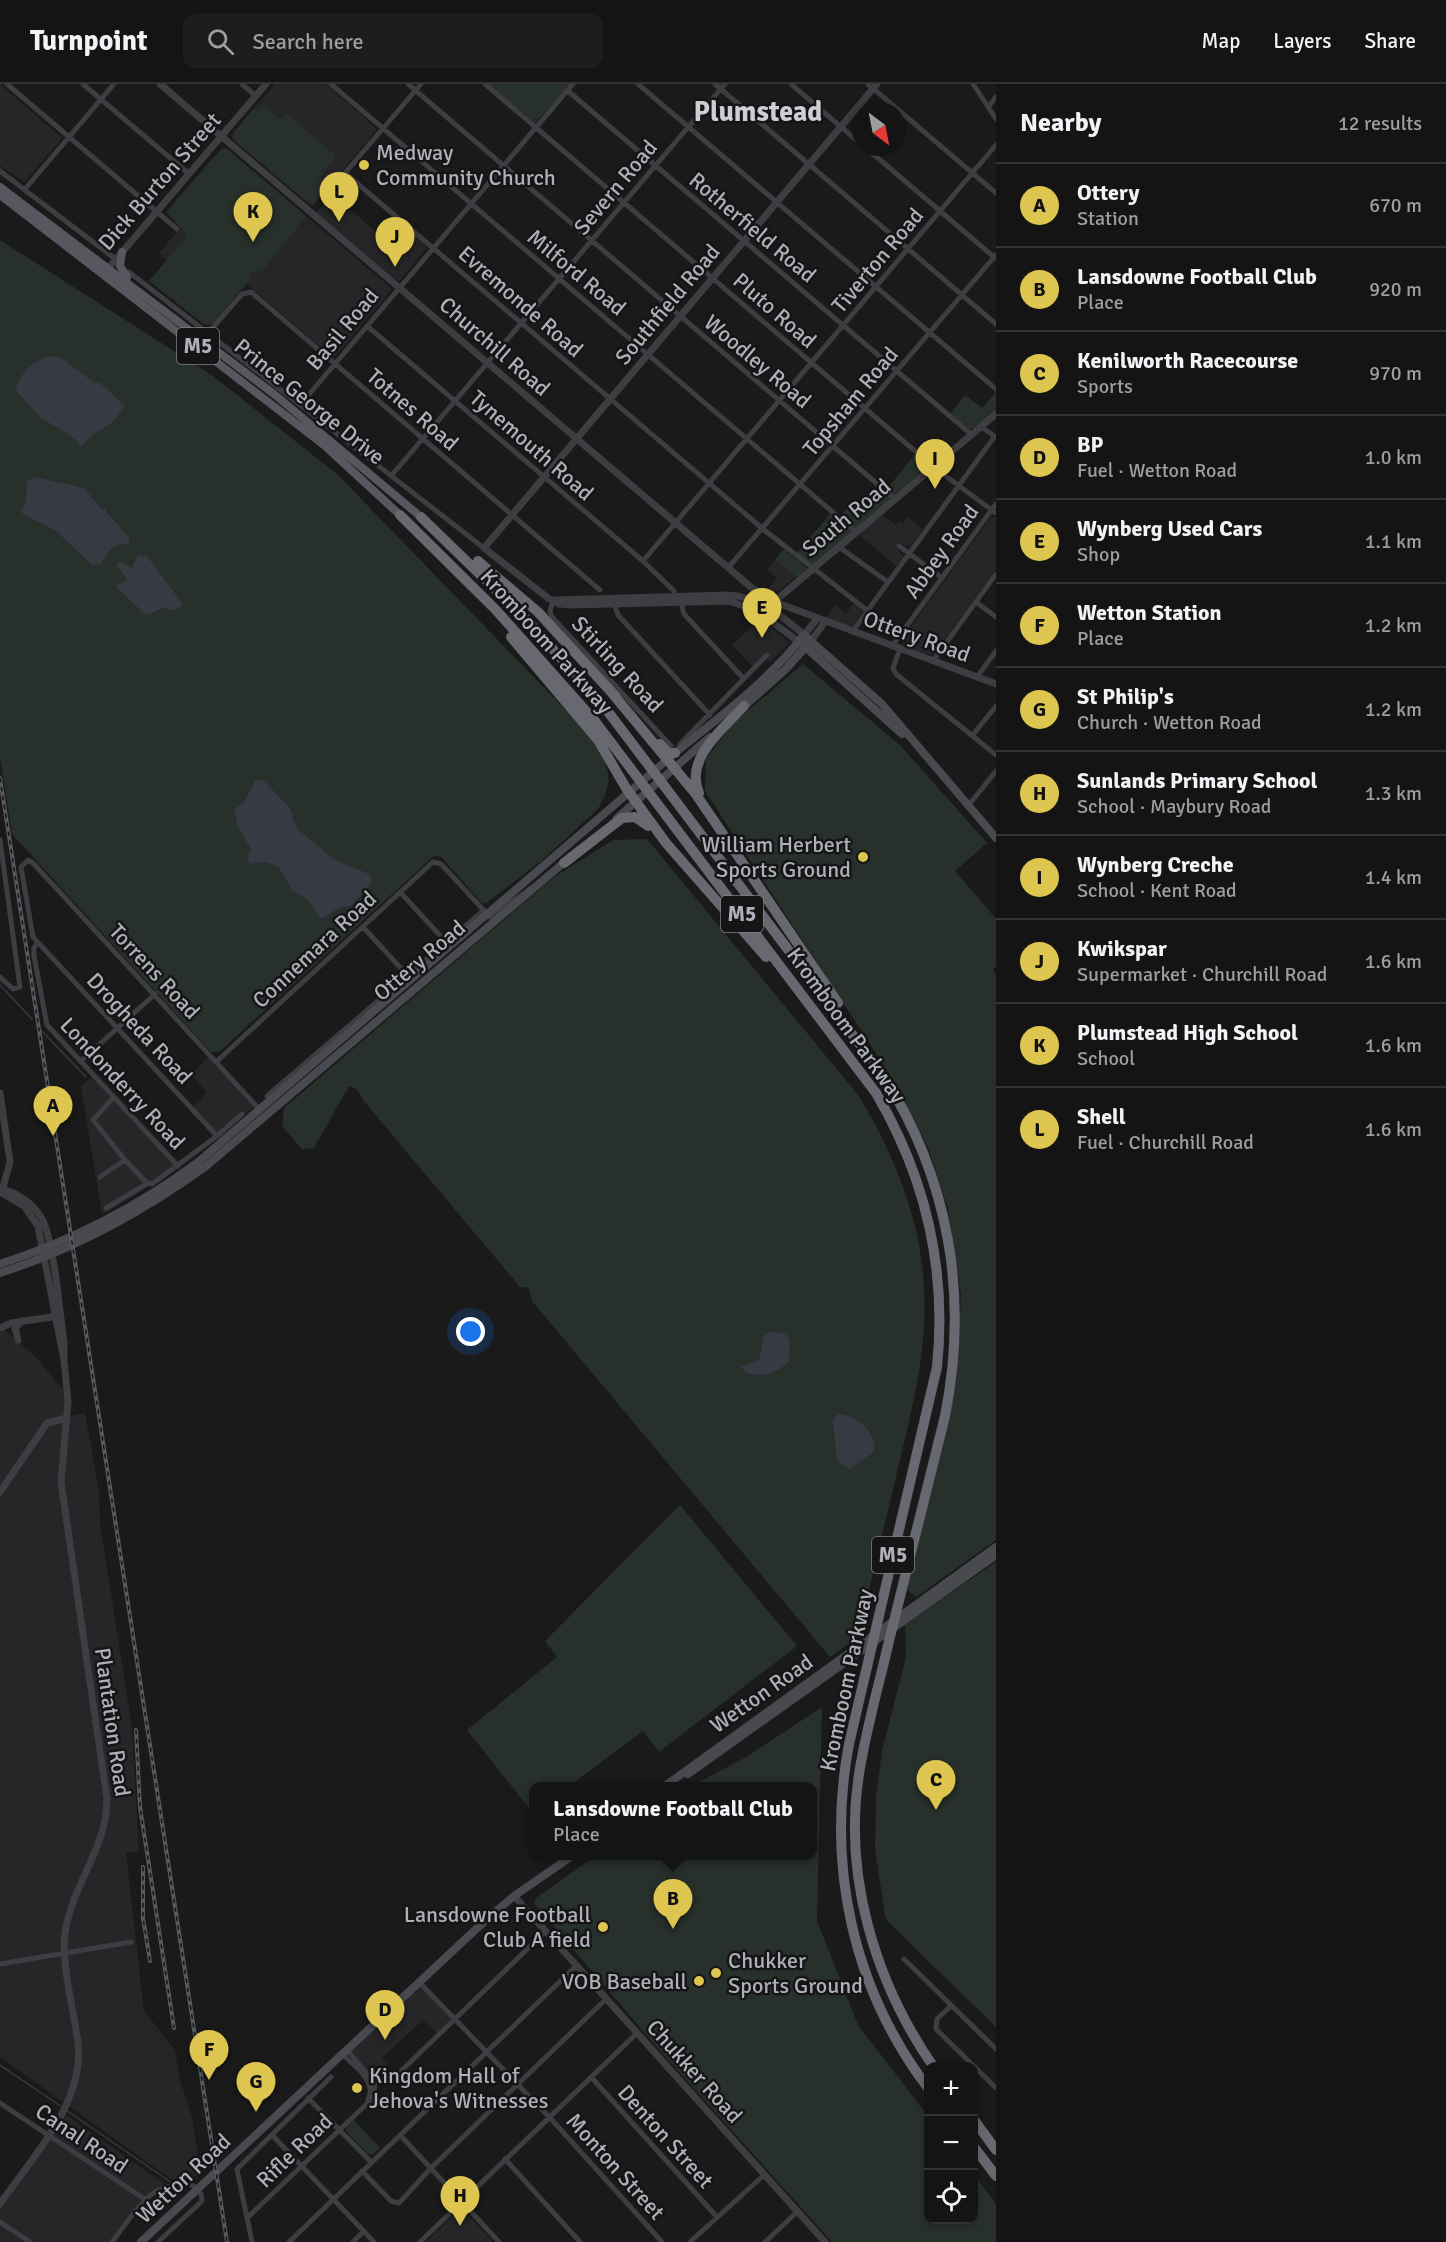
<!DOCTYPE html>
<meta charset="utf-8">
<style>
:root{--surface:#141414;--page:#1d1d1d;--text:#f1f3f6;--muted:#9d9ea0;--line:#333334;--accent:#ddc550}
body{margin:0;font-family:Signika,sans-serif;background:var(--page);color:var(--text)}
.controls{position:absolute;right:18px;bottom:18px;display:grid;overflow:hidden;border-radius:12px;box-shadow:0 3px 9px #0003}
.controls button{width:54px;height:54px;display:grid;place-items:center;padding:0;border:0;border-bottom:2px solid var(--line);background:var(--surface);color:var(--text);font:30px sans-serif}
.compass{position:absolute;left:852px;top:18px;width:54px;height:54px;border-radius:50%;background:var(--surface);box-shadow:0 3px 9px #0003;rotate:148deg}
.you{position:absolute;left:471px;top:1248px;width:21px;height:21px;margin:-15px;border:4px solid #fff;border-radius:50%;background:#1a73e8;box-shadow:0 0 0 9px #1a73e833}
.badge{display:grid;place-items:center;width:39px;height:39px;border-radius:50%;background:var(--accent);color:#111;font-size:20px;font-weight:700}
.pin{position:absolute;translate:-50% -50px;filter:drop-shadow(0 2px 3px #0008)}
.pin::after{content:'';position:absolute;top:32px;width:21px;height:18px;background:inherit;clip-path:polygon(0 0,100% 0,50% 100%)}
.popup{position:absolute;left:529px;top:1698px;width:288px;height:78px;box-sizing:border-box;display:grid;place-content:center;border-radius:12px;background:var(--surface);filter:drop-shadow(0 2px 4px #0005);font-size:20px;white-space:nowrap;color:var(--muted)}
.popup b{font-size:22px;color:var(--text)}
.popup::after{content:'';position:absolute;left:50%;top:100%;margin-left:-12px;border:12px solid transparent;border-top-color:var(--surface)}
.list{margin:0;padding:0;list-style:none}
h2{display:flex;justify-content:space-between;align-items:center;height:78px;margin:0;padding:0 24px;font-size:26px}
h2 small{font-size:20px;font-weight:400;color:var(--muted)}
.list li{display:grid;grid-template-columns:39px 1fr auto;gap:18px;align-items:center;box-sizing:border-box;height:84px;padding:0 24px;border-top:2px solid var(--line)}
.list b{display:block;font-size:22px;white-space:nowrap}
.list p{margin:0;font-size:20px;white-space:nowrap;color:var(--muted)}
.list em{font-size:20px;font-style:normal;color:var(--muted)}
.icon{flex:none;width:33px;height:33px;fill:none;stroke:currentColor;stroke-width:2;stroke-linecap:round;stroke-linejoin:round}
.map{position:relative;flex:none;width:996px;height:2158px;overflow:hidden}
header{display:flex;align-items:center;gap:36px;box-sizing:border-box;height:84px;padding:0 30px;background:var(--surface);border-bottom:2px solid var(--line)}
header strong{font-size:28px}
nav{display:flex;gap:33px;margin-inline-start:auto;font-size:21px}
.search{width:420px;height:54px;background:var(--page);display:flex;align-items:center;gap:15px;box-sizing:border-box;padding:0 21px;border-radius:12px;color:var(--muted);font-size:22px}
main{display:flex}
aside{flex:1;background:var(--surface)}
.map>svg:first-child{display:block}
.built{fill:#262628}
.green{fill:#28302b}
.water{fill:#353a43}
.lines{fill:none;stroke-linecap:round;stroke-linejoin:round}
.stream{stroke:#353a43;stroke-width:1.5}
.minor{stroke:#3d3d42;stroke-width:5}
.tertiary{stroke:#3d3d42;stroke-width:7}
.secondary{stroke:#494a50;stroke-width:8}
.primary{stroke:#57585f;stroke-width:8}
.motorway{stroke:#686970;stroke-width:10}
.rail-casing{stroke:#58595f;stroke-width:4}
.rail{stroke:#151516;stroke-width:1.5;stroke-dasharray:4.5;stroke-linecap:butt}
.poi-dot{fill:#ddc550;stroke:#151516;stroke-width:2}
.labels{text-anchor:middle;stroke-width:5;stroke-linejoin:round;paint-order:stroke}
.shield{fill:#151516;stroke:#808188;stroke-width:1.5}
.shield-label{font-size:21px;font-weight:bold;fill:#aeafb9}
.poi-label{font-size:22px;fill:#aeafb9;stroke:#151516;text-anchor:start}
.street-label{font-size:22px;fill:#aeafb9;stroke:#151516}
.district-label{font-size:28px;font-weight:bold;fill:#cecfd6;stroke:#151516}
</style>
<header>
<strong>Turnpoint</strong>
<div class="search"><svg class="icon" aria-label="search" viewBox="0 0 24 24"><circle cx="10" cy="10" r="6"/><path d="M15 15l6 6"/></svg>Search here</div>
<nav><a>Map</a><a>Layers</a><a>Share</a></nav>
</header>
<main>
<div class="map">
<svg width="996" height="2158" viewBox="0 0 996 2158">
<rect width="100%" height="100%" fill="#1a1a1b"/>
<path class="built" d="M0,0l61,53 -1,4 -36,41 -24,-16z
M275,0h51l51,45 -63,76h-4l-78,-66 -1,-4z
M226,64l165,140v3l-56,65 -3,1 -85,-73 -35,40 -7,1 -56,-44 18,-20 -8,-8 21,-25 -14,-16 55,-63z
M332,110l65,56 15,-17 13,11 1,4 -27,34 -83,-69z
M882,431l14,10 4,-4 3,2 5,-6 15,12 -13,18 -9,-3 -3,5 5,8 -7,9 -38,-32z
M991,433h5v52l-62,85 -4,1 -27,-10 -1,-6z
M775,476l20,17 -16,14h-10l-2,-1 10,-12 -10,-8z
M854,519l10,7 -13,17 -25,-9 9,-13 11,9z
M761,534l28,25 -19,19 -6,-6 -11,11 -21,-22z
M210,972l46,49 -39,31 -26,-28 16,-15 -16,-19z
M94,991l84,91 -4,5 -72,44 -21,-129z
M0,1241l40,36 15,20 13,11 -1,25 18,-4 14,78 1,32 32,205 7,123 -13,2 18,158 31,39 5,30 12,37 9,58 -26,7 -175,-125z
M420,1899l34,36 -16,15 -15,-14 -41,38 5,6 -14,15 -25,-28z
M62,2028l108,76 -19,6 -40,48h-111v-38z
M459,2126h5l29,32h-67z"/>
<path class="green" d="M488,0h83l-36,39z
M264,21l16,14 6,-6 50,43 -17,23 9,8 -15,17 -10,-6 -67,-56 -2,-10 20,-24 4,4z
M226,64l80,68 -43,54 -14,4v6l-37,44 -7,1 -56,-44 39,-46 -22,-23 55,-63z
M0,156l213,136 124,98 250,258c19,28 31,45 11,77l-58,53 -54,41h-4l-41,-46 -7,-1 -215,196h-8l-199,-218 -12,-76z
M996,308v18l-22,18 -5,1 -19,-15 15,-19 17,13z
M915,370l12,10v4l-33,27 -7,-6z
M877,402l14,14 -36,29 -15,-14z
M831,429l21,19 -41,35 -15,-13z
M784,465l24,20 -11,9 -22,-18z
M803,580l97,81 87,98 -32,28 41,48v47l-3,4 3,4v566l-80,57 -9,-7 49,-208 5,-87 -13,-86 -19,-59 -33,-66 -191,-293 1,-32 26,-35z
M647,755l212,257c35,59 62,123 65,192 4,62 -12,121 -26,180 -13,56 -27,113 -40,169l-28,20 -298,-356 -3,-13 -9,-1 -157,-187 -6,-11 -8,-3 -35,62 -12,1 -20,-23 2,-18 270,-231 59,-37z
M680,1421l117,141 -138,106 -16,-21 -74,55h-35l-1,27 -66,-83 90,-73 -12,-16z
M996,1478v465l-109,-106 -2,-5 -10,-68 1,-51 6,-46 24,-94 -1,-33z
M822,1623l-5,214 41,104 70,91v104h46v-45l22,29v38h-164l-184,-205 -114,-134 2,-5 59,-42h218v-70h-121l54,-29z
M354,2036l26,28 -7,6h-5l-22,-23v-3z"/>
<path class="water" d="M52,272l9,2 34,25h5l25,23 -11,15 -23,15 -10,11c-5,-11 -28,-21 -38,-28 -5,-3 -25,-26 -28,-31 9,-18 17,-27 37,-32z
M36,393l48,11 18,22 4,-2 1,6c10,6 14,17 23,25l-1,5c-16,-1 -21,7 -28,20l-9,1 -37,-35 -32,-16 -2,-3 5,-9 1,-21z
M138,471l9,1 35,47 -1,4 -10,4 -7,-4 -14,7h-5l-27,-25 -1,-4 8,-3 2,-3 -10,-14 3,-4 12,7z
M262,695l28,29 6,19 7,7 32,26 34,14 2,5 -1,5 -19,22 -10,1 -20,12 -12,-18 -17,-11 -14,-24 -13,-4 -15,2 -3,-4 4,-11 -13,-22 -4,-17 10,-8 11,-21z
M771,1247l14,3 5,5 -1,22c-10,12 -28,17 -43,12l-5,-6 18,-7 5,-24z
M838,1330c17,0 43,21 35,39l-24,16 -12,-9 -4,-39z"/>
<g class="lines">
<path class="stream" d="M0,901l32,34
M40,945l46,48
M0,1981l62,42
M66,2026l106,73"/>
<path class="minor" d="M7,0l170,145
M83,0l106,90
M242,0l14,12
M331,0l525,448
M408,0l487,415
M421,0l-76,89 418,356 105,82
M485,0l451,385 60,44
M638,0l358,305
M715,0l281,240
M791,0l70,60
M868,0l128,109
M973,0l23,35
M568,7l404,344
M988,23l8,-10
M865,63l130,111
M0,87l118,90
M25,105l89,-105
M129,188l355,276
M367,242l276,235 31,30
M208,249l34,-39 9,-2 349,298
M300,321l273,-321
M981,343l15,10
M391,392l334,-392
M899,462l43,32
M839,463l49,35
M643,477l353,-416
M728,484l268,-313
M553,517l-3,10 2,6 119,129
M681,518l3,12 60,65
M976,518l20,15
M614,520l4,11 92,100
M852,548l143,-196
M892,562l104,-142
M900,565l-7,19 3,6 100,81
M933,577l63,-87
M977,593l19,-26
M972,652l24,-30
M680,660l87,-89
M968,722l28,-35
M0,756l20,147 -7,2 -13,-12
M400,808l46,50
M363,843l45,49
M37,859l-3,5v8l13,69 131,141
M81,977l74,-67
M216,978l217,-200 8,2 49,53 44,-31
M267,1012l217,-186
M114,1013l-21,23 32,40
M217,1052l-184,-199 -12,-70 7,-7 5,3 227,247
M100,1093l25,-17 21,22 6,2 65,-48 25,-22
M106,1124l42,-25
M904,1875l92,90
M0,1880l131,-22
M420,1899l132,137 110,122
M951,1922l-14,13 -1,10 60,59
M343,1971c13,12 34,26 25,45
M400,1988l145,-140
M591,1993l126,140
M308,2014l63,64
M0,2019l146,97
M272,2051l102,107
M400,2051l99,107
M505,2075l75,83
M362,2087l29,30 8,2 32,-35 175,-169
M247,2134l126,-120 2,-15 -27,-32
M0,2138l30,20
M112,2158c12,-15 25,-37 40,-48 14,-10 50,-19 50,7l-44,41
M252,2158l-15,-73 94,-92
M289,2158l287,-276
M353,2158l11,-11
M420,2158l217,-209
M690,2158l74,-67
M765,2158l32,-30"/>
<path class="tertiary" d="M160,0l592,504 31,17 213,79
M106,187l160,-187
M555,516l173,-5c32,2 53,20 76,40l13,-16
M775,517l221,-187
M811,557l14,-19
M799,558l-41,-31 -29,-10 -156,4 -14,-1 -11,-6 -64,-50 393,-464
M0,1009l10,69 -8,29
M0,1104c17,5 31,13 41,29 13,21 19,98 23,127v14
M0,1108l24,14 14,20 26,134 4,42 -7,80 46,317c0,50 -36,87 -42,135 -4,29 9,78 13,109 7,60 -46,114 -78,161
M0,1244l11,-5 48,-7
M18,1256l-3,-12 7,-7
M0,1408l47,-69 20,-5
M514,1812l311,346"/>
<path class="secondary" d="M802,560l100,90
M741,625l44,-39 26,-29
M617,734l93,-81
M0,1180c71,-23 137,-57 197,-101l478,-410c46,-37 92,-71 129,-118l78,69 114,134
M0,1189c75,-24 141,-60 205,-106l362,-307
M688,1690l308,-219
M665,1702l331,-239
M141,2158l347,-324 26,-22 58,-40"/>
<path class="primary" d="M0,103l274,207 147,123
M0,111l324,250 76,70
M122,168l-2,14 7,11"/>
<path class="motorway" d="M400,431l95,94 99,111 282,373c50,85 71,176 61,274l-88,377c-23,122 4,245 79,344
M421,433l105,102 80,90 277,366c66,104 86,220 62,341 -19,75 -38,150 -56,225 -10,44 -23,88 -30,133 -16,102 16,208 74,292
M478,477l60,51 78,85
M511,553l87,103 28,48 40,55 100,114
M612,609l83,100 143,210
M660,660l8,9h7
M699,709c-15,-34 24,-64 45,-87
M564,779l58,-45 13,-1 13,9
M974,2036l22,30
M974,2063l22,29"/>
<g class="rail-casing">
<path id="rail" d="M0,694l227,1464
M136,1646l4,77 34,221
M143,1783v51l7,43"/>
</g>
<use href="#rail" class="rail"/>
</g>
<g class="poi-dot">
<circle cx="364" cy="81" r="6"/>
<circle cx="863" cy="773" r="6"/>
<circle cx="603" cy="1843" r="6"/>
<circle cx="716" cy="1889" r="6"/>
<circle cx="699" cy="1897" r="6"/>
<circle cx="357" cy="2004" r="6"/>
</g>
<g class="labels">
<g class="shield">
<rect x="177" y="244" width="42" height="36" rx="4.5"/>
<rect x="721" y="812" width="42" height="36" rx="4.5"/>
<rect x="872" y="1453" width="42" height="36" rx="4.5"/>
</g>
<g class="shield-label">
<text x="198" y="269">M5</text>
<text x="742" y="837">M5</text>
<text x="893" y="1478">M5</text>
</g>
<g class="poi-label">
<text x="376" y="76">Medway<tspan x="376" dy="25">Community Church</tspan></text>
<text x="851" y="768" text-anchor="end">William Herbert<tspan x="851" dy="25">Sports Ground</tspan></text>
<text x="591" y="1838" text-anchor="end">Lansdowne Football<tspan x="591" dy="25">Club A field</tspan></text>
<text x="728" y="1884">Chukker<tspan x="728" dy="25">Sports Ground</tspan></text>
<text x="687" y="1905" text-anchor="end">VOB Baseball</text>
<text x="369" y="1999">Kingdom Hall of<tspan x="369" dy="25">Jehova's Witnesses</tspan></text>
</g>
<g class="street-label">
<text transform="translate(159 97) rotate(-49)" y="8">Dick Burton Street</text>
<text transform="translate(615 103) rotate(-50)" y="8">Severn Road</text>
<text transform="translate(753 143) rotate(40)" y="8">Rotherfield Road</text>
<text transform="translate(877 176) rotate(-50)" y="8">Tiverton Road</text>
<text transform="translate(577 188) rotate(40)" y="8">Milford Road</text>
<text transform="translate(521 217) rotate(41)" y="8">Evremonde Road</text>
<text transform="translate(667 220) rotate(-50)" y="8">Southfield Road</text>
<text transform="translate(775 226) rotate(41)" y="8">Pluto Road</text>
<text transform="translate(342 245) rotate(-50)" y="8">Basil Road</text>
<text transform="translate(495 262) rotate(41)" y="8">Churchill Road</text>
<text transform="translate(758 277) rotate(40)" y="8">Woodley Road</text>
<text transform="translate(310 317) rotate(39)" y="8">Prince George Drive</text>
<text transform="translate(850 317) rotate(-50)" y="8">Topsham Road</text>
<text transform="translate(413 325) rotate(41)" y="8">Totnes Road</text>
<text transform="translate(532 361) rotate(41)" y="8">Tynemouth Road</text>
<text transform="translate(846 433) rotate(-40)" y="8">South Road</text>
<text transform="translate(941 467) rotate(-54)" y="8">Abbey Road</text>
<text transform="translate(917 552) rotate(20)" y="8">Ottery Road</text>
<text transform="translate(547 557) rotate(48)" y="8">Kromboom Parkway</text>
<text transform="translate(618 580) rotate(47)" y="8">Stirling Road</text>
<text transform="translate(314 865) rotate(-43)" y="8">Connemara Road</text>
<text transform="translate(419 876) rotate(-40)" y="8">Ottery Road</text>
<text transform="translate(155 887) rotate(47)" y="8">Torrens Road</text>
<text transform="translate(847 941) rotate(54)" y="8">Kromboom Parkway</text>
<text transform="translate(140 944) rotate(47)" y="8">Drogheda Road</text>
<text transform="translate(123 999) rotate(47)" y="8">Londonderry Road</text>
<text transform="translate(846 1596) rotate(-78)" y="8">Kromboom Parkway</text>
<text transform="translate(761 1609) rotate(-35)" y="8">Wetton Road</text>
<text transform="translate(113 1638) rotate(82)" y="8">Plantation Road</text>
<text transform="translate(695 1987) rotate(48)" y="8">Chukker Road</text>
<text transform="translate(666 2052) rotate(48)" y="8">Denton Street</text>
<text transform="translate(82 2054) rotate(34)" y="8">Canal Road</text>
<text transform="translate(294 2066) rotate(-44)" y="8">Rifle Road</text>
<text transform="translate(616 2082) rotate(48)" y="8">Monton Street</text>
<text transform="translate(183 2094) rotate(-43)" y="8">Wetton Road</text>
</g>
<g class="district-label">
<text x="758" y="37">Plumstead</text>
</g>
</g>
</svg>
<div class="controls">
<button>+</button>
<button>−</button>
<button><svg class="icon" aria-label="locate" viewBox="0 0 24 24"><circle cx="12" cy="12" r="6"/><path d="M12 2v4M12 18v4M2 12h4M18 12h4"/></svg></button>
</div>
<svg class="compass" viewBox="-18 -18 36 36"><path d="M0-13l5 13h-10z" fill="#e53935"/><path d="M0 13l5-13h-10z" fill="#9d9ea0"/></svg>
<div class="you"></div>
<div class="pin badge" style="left:53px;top:1052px">A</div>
<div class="pin badge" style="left:673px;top:1845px">B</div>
<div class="popup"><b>Lansdowne Football Club</b>Place</div>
<div class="pin badge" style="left:936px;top:1726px">C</div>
<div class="pin badge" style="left:385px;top:1956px">D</div>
<div class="pin badge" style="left:762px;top:554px">E</div>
<div class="pin badge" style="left:209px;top:1996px">F</div>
<div class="pin badge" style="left:256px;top:2028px">G</div>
<div class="pin badge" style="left:460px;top:2142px">H</div>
<div class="pin badge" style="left:935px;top:405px">I</div>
<div class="pin badge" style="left:395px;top:183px">J</div>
<div class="pin badge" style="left:253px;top:158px">K</div>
<div class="pin badge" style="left:339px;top:138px">L</div>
</div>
<aside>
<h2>Nearby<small>12 results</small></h2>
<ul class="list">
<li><span class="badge">A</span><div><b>Ottery</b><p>Station</p></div><em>670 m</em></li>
<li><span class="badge">B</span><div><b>Lansdowne Football Club</b><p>Place</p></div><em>920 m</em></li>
<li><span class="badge">C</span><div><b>Kenilworth Racecourse</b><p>Sports</p></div><em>970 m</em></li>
<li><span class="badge">D</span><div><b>BP</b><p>Fuel · Wetton Road</p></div><em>1.0 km</em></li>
<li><span class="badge">E</span><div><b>Wynberg Used Cars</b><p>Shop</p></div><em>1.1 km</em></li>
<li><span class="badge">F</span><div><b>Wetton Station</b><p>Place</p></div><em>1.2 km</em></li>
<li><span class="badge">G</span><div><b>St Philip's</b><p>Church · Wetton Road</p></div><em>1.2 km</em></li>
<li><span class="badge">H</span><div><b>Sunlands Primary School</b><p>School · Maybury Road</p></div><em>1.3 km</em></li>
<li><span class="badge">I</span><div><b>Wynberg Creche</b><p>School · Kent Road</p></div><em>1.4 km</em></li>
<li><span class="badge">J</span><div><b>Kwikspar</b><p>Supermarket · Churchill Road</p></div><em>1.6 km</em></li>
<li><span class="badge">K</span><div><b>Plumstead High School</b><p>School</p></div><em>1.6 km</em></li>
<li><span class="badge">L</span><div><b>Shell</b><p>Fuel · Churchill Road</p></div><em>1.6 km</em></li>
</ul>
</aside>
</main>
